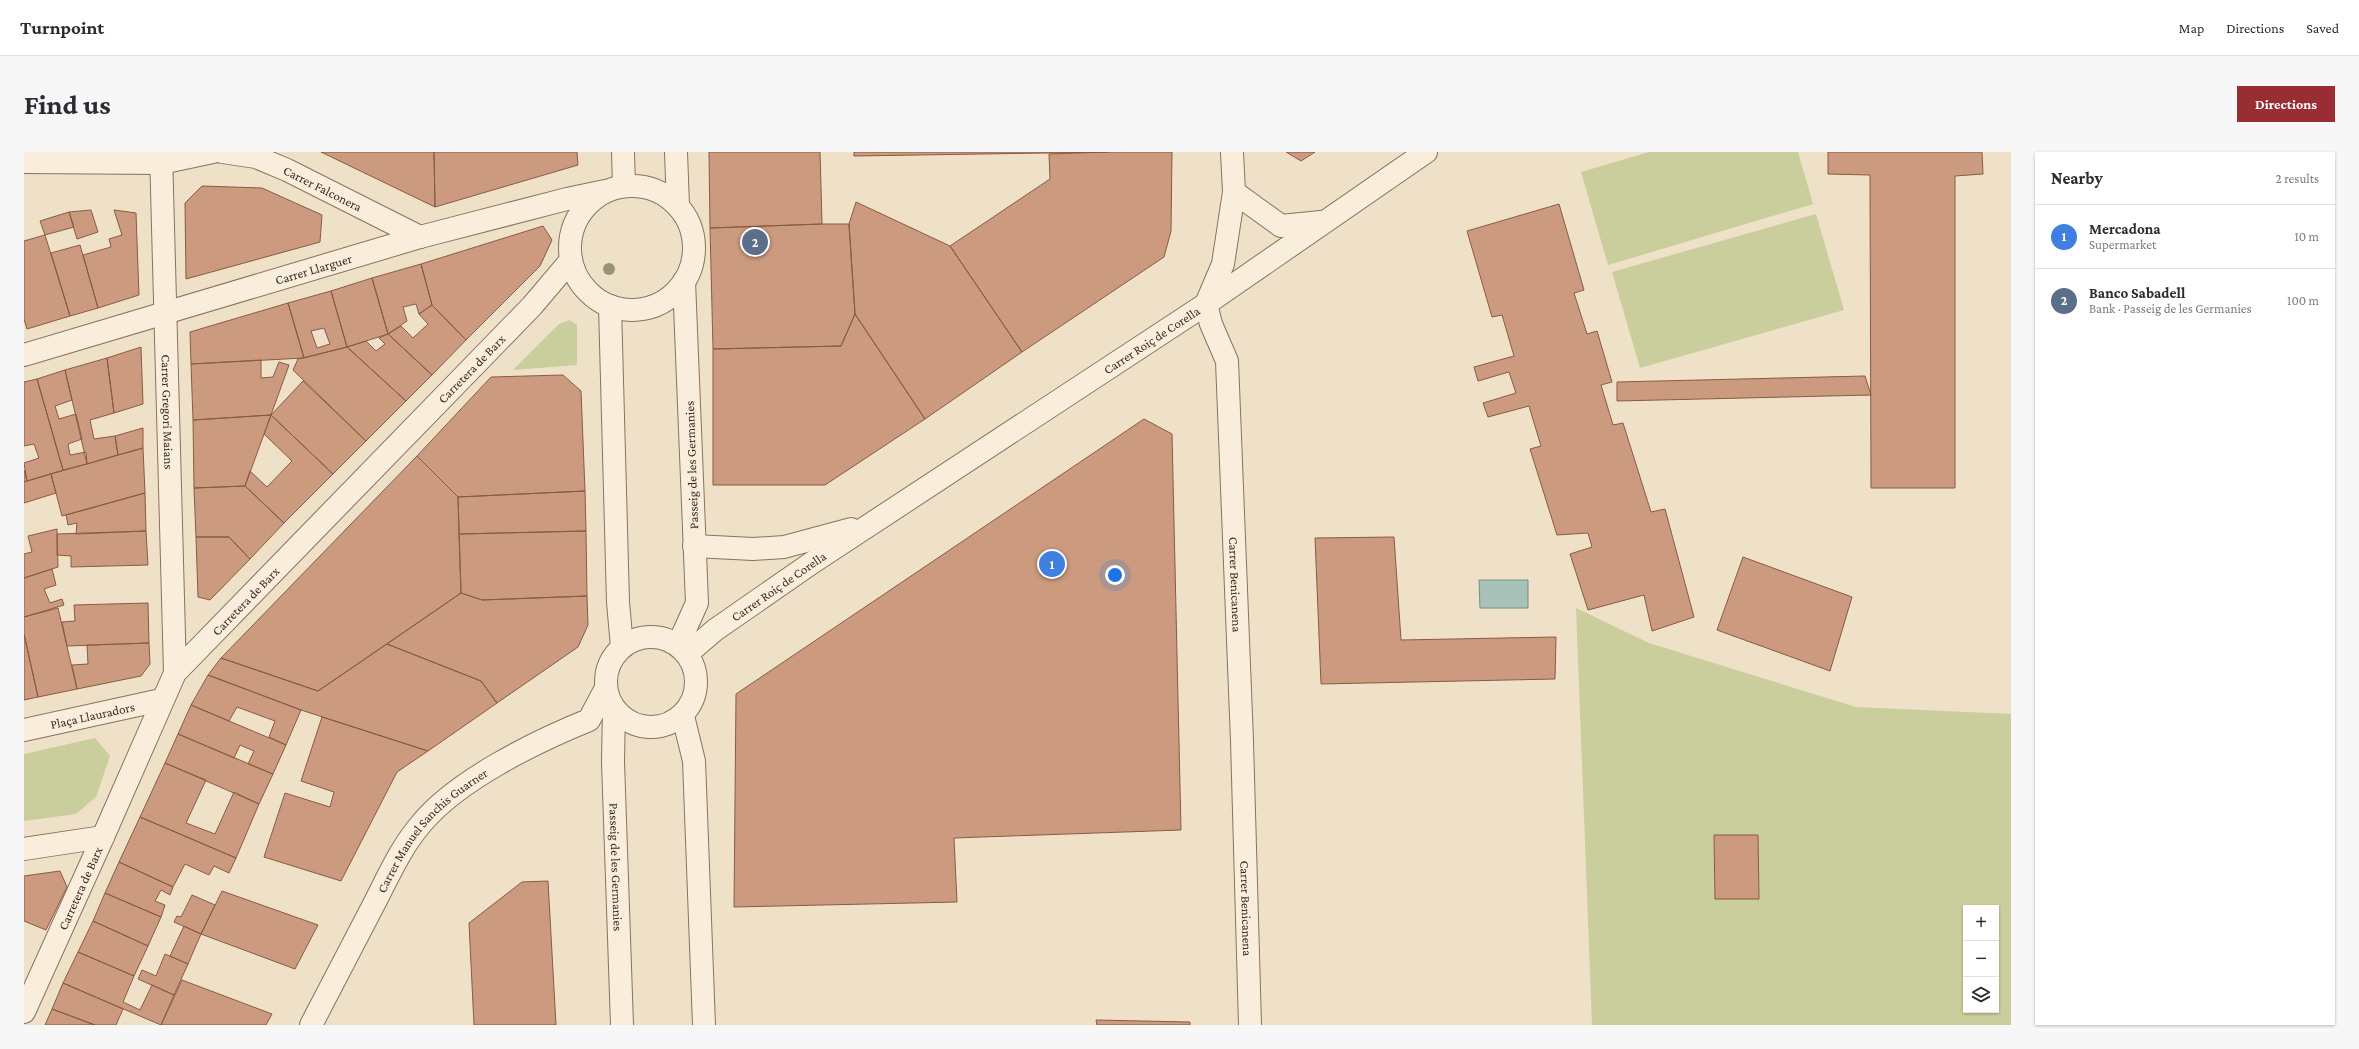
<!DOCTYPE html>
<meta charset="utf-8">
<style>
:root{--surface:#fff;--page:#f7f7f7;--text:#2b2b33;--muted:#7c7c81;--line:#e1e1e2;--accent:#982e34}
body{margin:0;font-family:"Crimson Pro",serif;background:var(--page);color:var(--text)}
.controls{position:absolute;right:12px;bottom:12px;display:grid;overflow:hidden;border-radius:0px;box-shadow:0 1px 3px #0004}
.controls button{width:36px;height:36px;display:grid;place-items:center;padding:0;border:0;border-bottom:1px solid var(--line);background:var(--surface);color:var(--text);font:20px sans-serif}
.you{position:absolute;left:1091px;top:423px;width:14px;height:14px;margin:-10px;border:3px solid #fff;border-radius:50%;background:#1a73e8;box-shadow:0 0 0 6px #1a73e833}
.badge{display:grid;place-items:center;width:26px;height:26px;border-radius:50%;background:var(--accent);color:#fff;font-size:13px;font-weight:700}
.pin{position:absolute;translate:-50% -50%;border:2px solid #fff;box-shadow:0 1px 4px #0006}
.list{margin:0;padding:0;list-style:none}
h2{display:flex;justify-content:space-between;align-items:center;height:52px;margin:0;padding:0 16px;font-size:17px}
h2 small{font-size:13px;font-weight:400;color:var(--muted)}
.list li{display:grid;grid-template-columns:26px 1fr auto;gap:12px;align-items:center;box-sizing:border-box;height:64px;padding:0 16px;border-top:1px solid var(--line)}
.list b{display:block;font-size:15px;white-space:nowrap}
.list p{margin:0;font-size:13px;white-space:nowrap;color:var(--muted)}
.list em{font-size:13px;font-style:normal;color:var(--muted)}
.icon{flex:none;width:22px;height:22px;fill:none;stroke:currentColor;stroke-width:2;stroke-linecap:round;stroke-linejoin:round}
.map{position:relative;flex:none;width:1987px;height:873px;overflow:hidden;border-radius:0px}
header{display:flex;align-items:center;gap:24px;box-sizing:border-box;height:56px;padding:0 20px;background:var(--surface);border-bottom:1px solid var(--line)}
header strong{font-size:19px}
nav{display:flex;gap:22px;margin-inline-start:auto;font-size:14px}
.intro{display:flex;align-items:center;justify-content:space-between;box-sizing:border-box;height:96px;padding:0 24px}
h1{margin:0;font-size:28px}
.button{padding:10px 18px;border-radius:0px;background:var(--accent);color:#fff;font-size:14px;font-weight:700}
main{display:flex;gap:24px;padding:0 24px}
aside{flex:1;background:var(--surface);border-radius:0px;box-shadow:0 1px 3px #0004}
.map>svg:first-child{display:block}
.green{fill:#cacd9c;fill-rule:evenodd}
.water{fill:#a9c2b9;stroke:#6f9187}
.building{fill:#cc9a7e;stroke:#895b43;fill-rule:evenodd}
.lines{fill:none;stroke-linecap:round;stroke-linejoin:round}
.minor-casing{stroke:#8a725d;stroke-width:24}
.minor{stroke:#f9eedb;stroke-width:22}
.tree{fill:#96956f}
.labels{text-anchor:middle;stroke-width:3;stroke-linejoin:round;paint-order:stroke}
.street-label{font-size:13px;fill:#3b2c20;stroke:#f6ebd8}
</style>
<header>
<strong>Turnpoint</strong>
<nav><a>Map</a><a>Directions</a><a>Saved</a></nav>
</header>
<div class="intro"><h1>Find us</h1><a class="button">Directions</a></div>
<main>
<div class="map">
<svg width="1987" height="873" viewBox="0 0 1987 873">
<rect width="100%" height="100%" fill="#eee1c8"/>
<path class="green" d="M1625,0h149l15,52 -205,61 -27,-93z
M1792,62l28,96 -204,58 -28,-96z
M546,168l7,5v40l-64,5 46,-46z
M1552,456l73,35 207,64 155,7v311h-419zM1942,756h30v102h-30z
M71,586l15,18 -14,41 -20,17 -52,7v-67z"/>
<path class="water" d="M1455,428h49v28h-48z"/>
<path class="building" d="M297,0h113l1,55z
M410,0h143l1,13 -143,42z
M685,0h111l2,72 -112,4z
M830,0h255l-255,4z
M1085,0h63l-1,79 -7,26 -142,95 -72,-106 100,-67 -1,-25z
M1262,0h29l-14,9z
M1804,0h154l1,22 -28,2v312h-84l-1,-313 -42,-1z
M178,34l60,2 60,27 -2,27 -134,37 -1,-76z
M832,50l94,44 72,106 -97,67 -70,-105 -6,-90z
M1535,52l25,86 -10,3 13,41 10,-3 15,51 -11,3 12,40 10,-2 28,89 14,-3 29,108 -42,14 -8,-36 -56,15 -18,-56 22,-7 -4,-14 -31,2 -27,-86 11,-3 -12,-40 -41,11 -5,-14 33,-10 -7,-21 -31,9 -4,-14 40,-11 -12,-41 -10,2 -25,-86z
M67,58l7,22 -21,7 -8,-27z
M90,58l22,3 3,82 -41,13 -15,-53 28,-8 -2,-8 13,-4z
M45,60l5,15 -29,8 -5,-14z
M798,72h27l6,90 -14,32 -128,3 -3,-121z
M519,74l9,14 -12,26 -74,74 -34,-35 -11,-41z
M21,83l25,81 -43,13 -3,-10v-78z
M56,93l18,63 -28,8 -19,-63z
M397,112l11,41 -13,9 -3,-10 -13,3 4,14 -19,13 -16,-56z
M348,126l16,56 -41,13 -16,-56z
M307,139l16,56 -43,11 -16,-55zM300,176l6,16 -13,4 -6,-17z
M264,151l16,55 -113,6 -1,-32z
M408,153l34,35 -34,35 -44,-41 13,-8 12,12 15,-14 -9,-10z
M831,162l70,105 -100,66h-112v-136l128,-3z
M364,182l44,41 -26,26 -59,-54 19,-6 10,10 9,-7 -6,-6z
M117,195l2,57 -29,9 -7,-55z
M323,195l59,54 -40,40 -73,-71 5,-11z
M83,206l7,55 -24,7 4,19 21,-3 3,19 -31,9 -22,-94z
M237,208v18l12,-1 6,-15 10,3 -18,50 -78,5 -2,-56z
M41,218l7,30 -17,6 4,13 17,-5 6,25 -14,5 2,11 16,-3 1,12 -24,6 -26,-91z
M539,223l18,16 4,100 -127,6 -41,-41 74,-79z
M1841,224l6,19 -254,6v-19z
M13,227l26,91 -36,11 -3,-18 15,-5 -5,-14 -10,2v-64z
M279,229l63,60 -33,33 -62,-59z
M247,263l-26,71 -51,2 -1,-68z
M247,263l62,59 -49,49 -39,-37 5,-15 17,16 25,-26 -28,-27z
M1120,267l28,15 9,396 -227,8 3,64 -223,5 2,-213z
M119,276v20l-25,7 -3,-19z
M119,296l2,45 -83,23 -11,-42z
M393,304l41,41 3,96 -143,98 -97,-33z
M0,318l3,11 -3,1z
M27,322l5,19 -32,10v-21z
M221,334l39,37 -34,36 -21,-22h-33l-2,-49z
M561,339l1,40 -127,3 -1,-37z
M121,341l1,38 -70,3 1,-11 -9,2 -2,-10z
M33,377l1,38 -34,11v-24l8,-2 -4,-16z
M122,379l2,34 -77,2v-11l-14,-1v-21z
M562,379l1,65 -105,4 -21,-7 -2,-59z
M172,385h33l21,22 -40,41 -12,-3z
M1370,385l7,103 155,-3 -1,42 -234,5 -6,-146z
M1719,405l109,40 -22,74 -113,-41z
M28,417l4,16 -12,4 6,14 12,-4 2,6 -40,12v-39z
M437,441l21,7 105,-4 1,29 -10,22 -81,56 -16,-22 -94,-37z
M124,451l1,40 -82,3 -5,-24 13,-1 -1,-16z
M34,456l19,81 -39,8 -14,-63v-17z
M0,482l14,63 -14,3z
M125,491l1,21 -9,12 -64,13 -5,-24 16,-1 -1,-19z
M363,492l94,37 16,22 -69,48 -127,-41 -93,-35 13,-17 97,33z
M184,523l93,35 -15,35 -17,-8 6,-16 -38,-14 -8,14 -38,-16z
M167,553l95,40 -13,29 -25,-10 6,-13 -14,-6 -6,13 -56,-24z
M298,565l106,34 -31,21 -56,109 -77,-24 21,-64 45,14 4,-15 -33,-11z
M154,582l95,40 -14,30 -94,-41z
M141,611l41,17 -20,43 29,11 19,-42 25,12 -23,54 -96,-41z
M116,665l96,41 -7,15 -15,-7 -5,9 -24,-11 -12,23 -54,-25z
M1690,683h44l1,64h-44z
M95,710l54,25 -3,8 -9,-5 -6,11 10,4 -4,12 -56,-24z
M36,719l7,16 -21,43 -22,-9v-45z
M524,729l8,144h-82l-5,-102 53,-41z
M198,739l96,34 -23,44 -94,-35z
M81,741l56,24 -13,29 -55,-25z
M168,743l23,10 -14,29 -27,-12 3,-6 4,1z
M69,769l55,25 -14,30 -56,-24z
M160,774l17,8 -13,30 -18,-8z
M54,800l56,24 -11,26 17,8 12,-25 22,10 -13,30 -98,-42z
M141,802l23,10 -14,31 -36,-16 4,-9 14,6z
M158,828l90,34 -6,11h-105z
M39,831l60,26 -7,16h-21l-43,-16z
M28,857l43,16h-50z
M1072,868l94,2v3h-93z"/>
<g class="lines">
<g class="minor-casing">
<g id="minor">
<path id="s1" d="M137,0l14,521"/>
<path id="s2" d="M198,0l34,5 31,13 133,67"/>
<path d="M599,0l1,34"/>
<path d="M652,0l2,54"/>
<path id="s3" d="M1208,0l2,40 -11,72 -17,40 5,20 16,37 15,380 8,284"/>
<path d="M0,10l137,1 52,-11"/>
<circle cx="608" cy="96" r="62"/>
<path d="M1210,40l47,34 40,-4"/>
<path d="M586,154l8,296 4,45"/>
<path id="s4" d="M0,203l396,-118 147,-38 38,-8"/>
<path d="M670,394l59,3 31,-2 67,-18"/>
<circle cx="627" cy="530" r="45"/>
<path d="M654,493l19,-42 -13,-322"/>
<path id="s5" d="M663,502l28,-24 98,-68 393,-258 220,-152"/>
<path id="s6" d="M590,557l-1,53 9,263"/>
<path d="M659,564l11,45 10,264"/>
<path id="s7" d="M0,578l137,-30"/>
<path d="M0,697l79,-12"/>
<path id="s8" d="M0,860l79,-175 72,-164 357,-367 39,-46"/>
<path id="s9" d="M287,873c21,-40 42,-80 63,-121 14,-27 27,-57 47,-80 36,-44 116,-83 168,-104l17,-32"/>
</g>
</g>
<use href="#minor" class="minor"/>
</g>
<circle class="tree" cx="585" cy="117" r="6"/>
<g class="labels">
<g class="street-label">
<text dy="5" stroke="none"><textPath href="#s2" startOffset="108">Carrer Falconera</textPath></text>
<text dy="5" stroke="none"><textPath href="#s4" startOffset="302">Carrer Llarguer</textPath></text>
<text dy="5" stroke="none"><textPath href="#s5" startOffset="561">Carrer Roiç de Corella</textPath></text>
<text dy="5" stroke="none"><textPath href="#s8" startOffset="796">Carretera de Barx</textPath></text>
<text dy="5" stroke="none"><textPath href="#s1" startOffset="260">Carrer Gregori Maians</textPath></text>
<text transform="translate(667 313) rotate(-92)" y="5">Passeig de les Germanies</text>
<text dy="5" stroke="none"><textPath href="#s3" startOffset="441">Carrer Benicanena</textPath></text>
<text dy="5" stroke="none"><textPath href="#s5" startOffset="114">Carrer Roiç de Corella</textPath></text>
<text dy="5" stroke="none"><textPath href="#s8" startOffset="472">Carretera de Barx</textPath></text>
<text dy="5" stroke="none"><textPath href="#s7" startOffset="70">Plaça Llauradors</textPath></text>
<text dy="5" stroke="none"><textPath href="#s9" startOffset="232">Carrer Manuel Sanchis Guarner</textPath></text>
<text dy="5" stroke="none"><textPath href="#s6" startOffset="158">Passeig de les Germanies</textPath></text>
<text dy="5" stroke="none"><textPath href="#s8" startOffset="136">Carretera de Barx</textPath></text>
<text dy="5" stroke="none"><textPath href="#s3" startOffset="765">Carrer Benicanena</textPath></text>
</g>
</g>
</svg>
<div class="controls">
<button>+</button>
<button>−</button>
<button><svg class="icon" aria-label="layers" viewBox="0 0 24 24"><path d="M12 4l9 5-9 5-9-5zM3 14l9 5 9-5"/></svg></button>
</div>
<div class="you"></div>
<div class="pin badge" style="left:1028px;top:412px;background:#3f7fe0">1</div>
<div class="pin badge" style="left:731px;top:90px;background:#5c6f8a">2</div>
</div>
<aside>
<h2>Nearby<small>2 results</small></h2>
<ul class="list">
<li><span class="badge" style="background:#3f7fe0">1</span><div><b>Mercadona</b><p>Supermarket</p></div><em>10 m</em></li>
<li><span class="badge" style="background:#5c6f8a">2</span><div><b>Banco Sabadell</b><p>Bank · Passeig de les Germanies</p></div><em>100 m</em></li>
</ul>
</aside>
</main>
